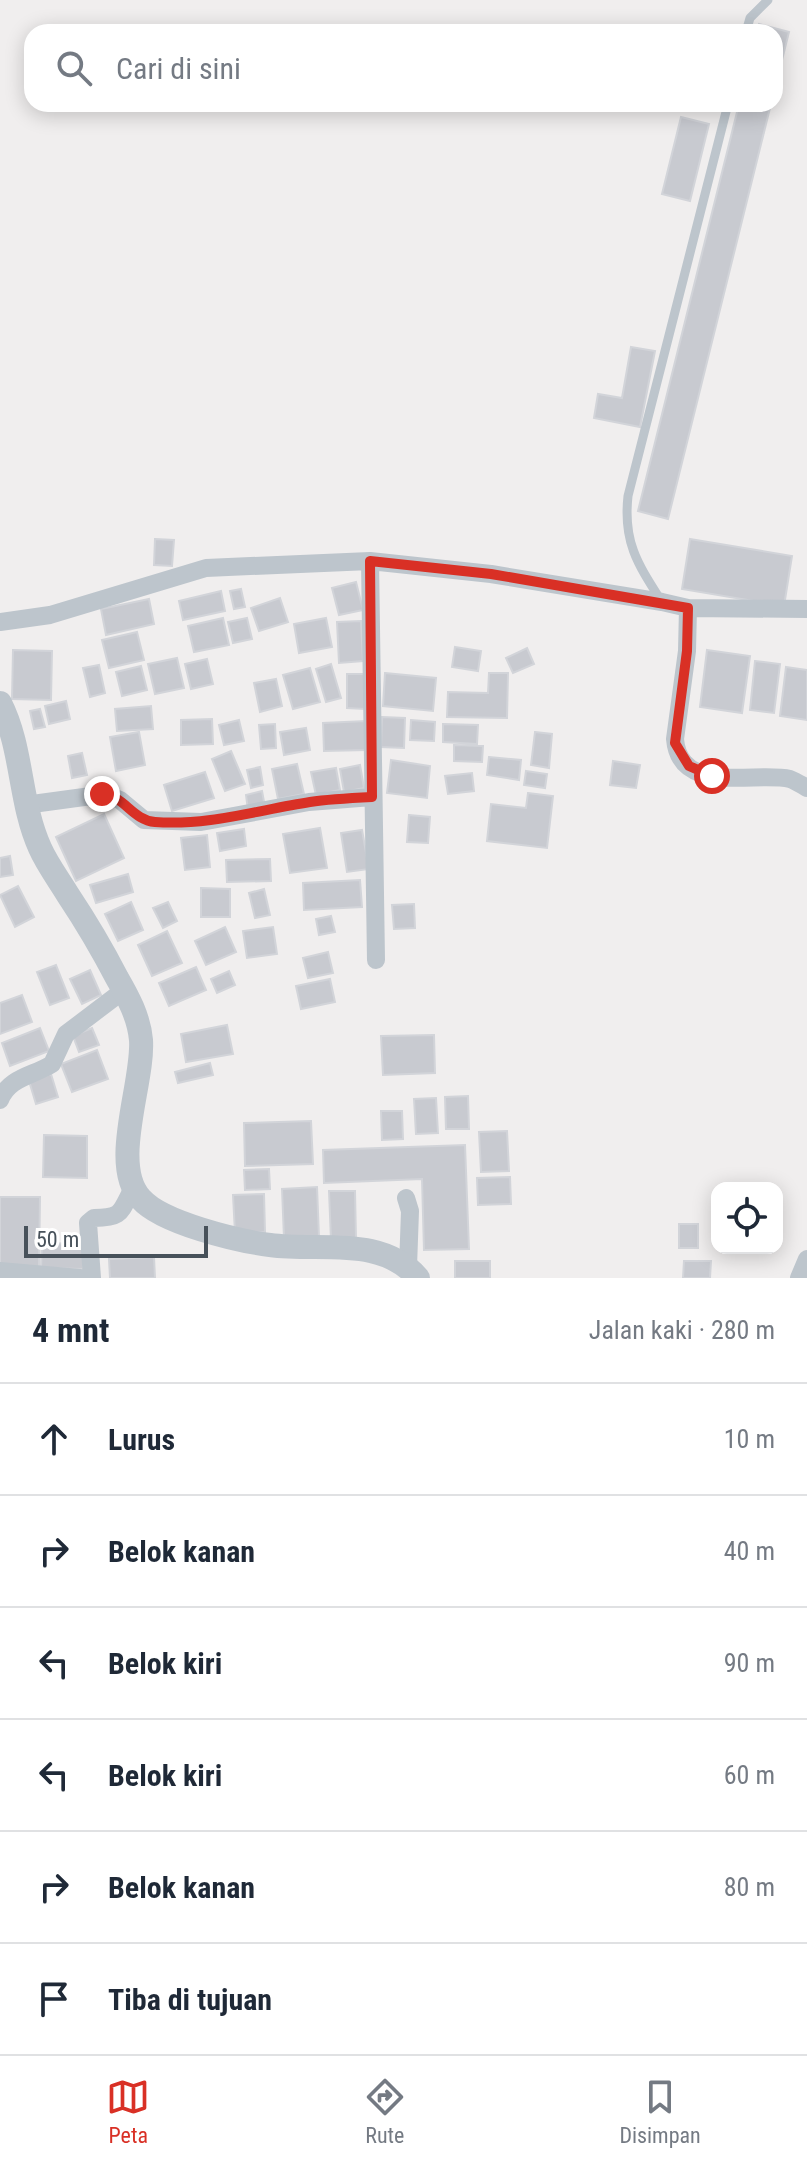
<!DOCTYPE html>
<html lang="id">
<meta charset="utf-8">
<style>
:root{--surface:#fff;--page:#f6f6f7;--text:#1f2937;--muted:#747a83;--line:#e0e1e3;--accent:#d93025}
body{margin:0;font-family:"Roboto Condensed",sans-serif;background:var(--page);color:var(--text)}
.controls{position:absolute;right:24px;bottom:24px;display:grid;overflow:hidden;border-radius:16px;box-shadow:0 4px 20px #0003}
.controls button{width:72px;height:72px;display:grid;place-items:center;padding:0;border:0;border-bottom:2px solid var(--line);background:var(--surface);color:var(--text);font:40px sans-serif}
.scale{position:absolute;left:24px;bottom:20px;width:184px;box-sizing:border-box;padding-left:8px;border:4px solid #47515a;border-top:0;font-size:22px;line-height:28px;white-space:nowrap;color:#47515a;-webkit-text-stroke:6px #fff;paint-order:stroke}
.stop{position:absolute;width:24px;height:24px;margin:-18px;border:6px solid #d93025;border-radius:50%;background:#fff}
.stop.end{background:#d93025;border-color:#fff;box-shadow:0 2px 8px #0008}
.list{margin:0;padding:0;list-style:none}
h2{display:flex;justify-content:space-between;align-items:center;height:104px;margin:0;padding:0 32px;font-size:34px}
h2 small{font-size:26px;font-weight:400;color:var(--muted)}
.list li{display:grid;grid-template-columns:52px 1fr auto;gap:24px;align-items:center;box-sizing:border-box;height:112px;padding:0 32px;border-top:2px solid var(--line)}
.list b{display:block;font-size:30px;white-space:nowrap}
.list em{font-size:26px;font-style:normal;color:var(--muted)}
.icon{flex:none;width:44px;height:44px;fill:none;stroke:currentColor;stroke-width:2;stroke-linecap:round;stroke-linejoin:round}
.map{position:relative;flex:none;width:807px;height:1278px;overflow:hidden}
.search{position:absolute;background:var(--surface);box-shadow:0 4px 20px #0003;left:24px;right:24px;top:24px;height:88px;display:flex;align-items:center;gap:20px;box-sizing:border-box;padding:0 28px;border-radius:24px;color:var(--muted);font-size:30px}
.sheet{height:776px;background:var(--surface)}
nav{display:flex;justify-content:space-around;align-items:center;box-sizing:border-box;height:112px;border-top:2px solid var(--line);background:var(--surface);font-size:22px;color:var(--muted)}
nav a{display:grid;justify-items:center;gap:4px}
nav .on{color:var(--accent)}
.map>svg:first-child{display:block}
.building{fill:#c8cad0;stroke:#d2d4d9;stroke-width:2}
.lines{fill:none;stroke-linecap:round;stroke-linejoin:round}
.service{stroke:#bdc5cc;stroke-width:9}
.minor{stroke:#bdc5cc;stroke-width:18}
.tertiary{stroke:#bdc5cc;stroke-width:24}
.route{stroke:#d93025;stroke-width:10}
</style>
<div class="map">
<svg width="807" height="1278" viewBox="0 0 807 1278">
<rect width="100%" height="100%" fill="#f0eeee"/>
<path class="building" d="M759,24l30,8 -14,56v-56h-18z
M739,104h32l-103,415 -30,-8z
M681,117l28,7 -19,77 -28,-7z
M631,347l24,4 -15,76 -46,-9 4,-24 24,4z
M155,539l19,1 -2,26 -18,-1z
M690,539l102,17 -8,50 -102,-17z
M356,582l7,28 -24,5 -7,-27z
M241,589l4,18 -11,2 -4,-18z
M221,591l4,20 -42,9 -4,-19z
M280,598l8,24 -29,9 -8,-23z
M149,599l5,25 -48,11 -5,-26z
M223,618l6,27 -35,7 -6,-26z
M247,618l5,21 -19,4 -5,-21z
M326,618l6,29 -33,6 -5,-29z
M361,621l2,40 -24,2 -2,-41z
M137,632l7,28 -35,8 -7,-28z
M455,647l26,4 -3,20 -26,-4z
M527,648l7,16 -21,9 -7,-15z
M13,650l39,1 -1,49 -39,-1z
M707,650l43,6 -8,57 -42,-6z
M177,658l7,30 -29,6 -7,-30z
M207,659l6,25 -22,5 -6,-25z
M755,661l25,3 -6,49 -24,-3z
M331,664l10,34 -15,4 -10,-33z
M99,665l6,28 -15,4 -7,-29z
M141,666l6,24 -25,6 -6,-24z
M786,667l21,3v50l-27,-4z
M310,668l10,34 -27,7 -10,-34z
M385,673l51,5 -3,33 -50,-5z
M489,673h19l-1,45 -60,-1 1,-25 40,1z
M347,674h19l-1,35 -18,-1z
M276,679l6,27 -22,6 -6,-29z
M66,701l4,18 -21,5 -4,-18z
M151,706l2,23 -36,2 -2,-22z
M40,709l5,18 -11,2 -4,-18z
M382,717l23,1 -1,30 -23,-1z
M212,719l1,25 -32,1v-25z
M239,720l5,21 -20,4 -5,-20z
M411,720l24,2 -1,19 -24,-1z
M366,721l1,29 -43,1 -1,-28z
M275,724l1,24 -15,1 -2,-24z
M443,724l35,1 -1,19 -34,-2z
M306,728l4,22 -26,5 -4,-23z
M139,732l6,33 -29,6 -6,-34z
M535,732l17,2 -3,34 -18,-3z
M454,745l29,1 -1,16 -28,-1z
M231,751l14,33 -20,7 -13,-32z
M82,753l5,22 -15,3 -4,-22z
M489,757l32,3 -2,20 -32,-5z
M391,760l39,6 -3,32 -40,-5z
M613,761l27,4 -4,23 -26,-3z
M297,764l7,30 -26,5 -6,-30z
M360,765l4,23 -20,4 -4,-23z
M260,767l3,18 -12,3 -4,-18z
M336,768l4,22 -24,5 -5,-23z
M526,771l21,3 -2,14 -21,-3z
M205,772l9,26 -42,13 -8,-26z
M472,773l2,18 -26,3 -3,-18z
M262,791l3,16 -17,3 -2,-15z
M528,793l25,3 -6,52 -60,-7 4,-37 35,4z
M104,814l20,44 -48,23 -20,-44z
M409,815l21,2 -2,26 -21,-1z
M320,828l7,40 -37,5 -7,-39z
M244,829l2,17 -26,5 -3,-18z
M362,830l7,39 -22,3 -6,-39z
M207,835l3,32 -25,3 -4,-32z
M10,856l3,19 -13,2v-19z
M270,859l1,22 -44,1 -1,-22z
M128,874l5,18 -37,11 -6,-18z
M360,880l2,27 -58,3 -1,-27z
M18,886l16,31 -19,10 -15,-32z
M201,888l29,1v28h-29z
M264,889l6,26 -15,3 -6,-25z
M131,902l12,28 -25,11 -13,-27z
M168,902l9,19 -14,7 -10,-20z
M414,904l1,24 -21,1 -2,-24z
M331,916l4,16 -16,3 -3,-16z
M225,927l11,25 -30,13 -11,-24z
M273,927l4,27 -30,4 -4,-27z
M167,931l15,32 -30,13 -14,-31z
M328,952l5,21 -25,5 -5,-20z
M56,965l13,33 -19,7 -13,-33z
M196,967l10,23 -37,16 -10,-23z
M90,970l11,25 -19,9 -12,-25z
M229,971l6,14 -18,8 -6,-14z
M330,979l5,23 -34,7 -5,-23z
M22,995l10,27 -32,12v-31z
M227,1025l6,29 -47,8 -5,-28z
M40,1028l9,23 -39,15 -8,-23z
M92,1028l7,17 -20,7 -6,-16z
M434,1035l1,38 -52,2 -2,-39z
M97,1050l11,29 -36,13 -11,-28z
M210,1063l3,12 -35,8 -3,-11z
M51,1074l7,23 -22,7 -7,-23z
M468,1096l1,33h-23l-1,-32z
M436,1098l2,35 -22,1 -2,-35z
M381,1111h21l1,28 -21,1z
M311,1121l2,43 -68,2 -1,-43z
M507,1131l2,40 -28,1 -2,-40z
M44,1135l43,1v42l-44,-1z
M465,1145l4,104 -45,1 -2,-71 -98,4 -1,-33z
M269,1169l1,20 -25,1 -1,-20z
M510,1177l1,27 -33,1 -1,-27z
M317,1187l2,50 -35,1 -2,-49z
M329,1191h26l1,48 -25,1z
M264,1194l1,38 -30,1 -2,-38z
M0,1197h40l-1,71 -39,-1z
M679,1224h19v24h-19z
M42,1243l42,1 -1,25 -42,-1z
M154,1257l1,21h-45l-1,-19z
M455,1261h35v17h-35z
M684,1261h27l-1,17h-27z"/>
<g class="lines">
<path class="service" d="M746,32l4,-14 18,-18
M660,599c-23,-36 -37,-58 -32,-103l100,-392"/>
<path class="minor" d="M370,561l6,399
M688,608l119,1
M0,622l50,-7 156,-47 164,-7 121,13 171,28 26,6 -1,43 -12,88c5,57 81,32 115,40 5,2 12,6 17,9
M25,805l81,-11 14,6 24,20 57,2 108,-20 63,-5
M0,1100c9,-23 33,-24 52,-36l14,-30 58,-44
M406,1198l4,13 -2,56
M0,1271l80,7
M92,1278l-4,-55 6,-5c29,0 26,-6 39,-30
M799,1278l8,-19"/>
<path class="tertiary" d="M0,703c23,45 19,99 40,145 7,16 19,32 28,47 18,27 34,54 49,83 11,19 22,39 24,62 3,43 -32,125 0,159 21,24 97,42 129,46 50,7 111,-10 148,33"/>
</g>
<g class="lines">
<path class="route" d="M102,794c22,1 30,26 53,28 53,4 103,-12 155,-20 20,-3 41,-4 62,-5l-2,-236 121,13 197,34 -1,43 -12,92 14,23 23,10"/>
</g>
</svg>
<div class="controls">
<button><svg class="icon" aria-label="locate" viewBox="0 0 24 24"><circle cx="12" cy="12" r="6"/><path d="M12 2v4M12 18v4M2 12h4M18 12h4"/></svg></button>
</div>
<div class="scale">50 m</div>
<div class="stop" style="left:712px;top:776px"></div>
<div class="stop end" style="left:102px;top:794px"></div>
<div class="search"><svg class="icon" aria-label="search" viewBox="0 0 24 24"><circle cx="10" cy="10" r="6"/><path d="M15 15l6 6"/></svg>Cari di sini</div>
</div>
<section class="sheet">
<h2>4 mnt<small>Jalan kaki · 280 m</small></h2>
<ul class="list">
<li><svg class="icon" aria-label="ahead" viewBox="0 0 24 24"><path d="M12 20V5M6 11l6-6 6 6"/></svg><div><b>Lurus</b></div><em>10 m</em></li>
<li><svg class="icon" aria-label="right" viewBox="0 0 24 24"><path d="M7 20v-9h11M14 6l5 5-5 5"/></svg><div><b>Belok kanan</b></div><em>40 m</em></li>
<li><svg class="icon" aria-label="left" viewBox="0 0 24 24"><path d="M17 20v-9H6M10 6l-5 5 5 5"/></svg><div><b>Belok kiri</b></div><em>90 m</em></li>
<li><svg class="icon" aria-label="left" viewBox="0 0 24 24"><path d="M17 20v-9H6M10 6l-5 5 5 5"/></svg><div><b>Belok kiri</b></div><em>60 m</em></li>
<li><svg class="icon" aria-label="right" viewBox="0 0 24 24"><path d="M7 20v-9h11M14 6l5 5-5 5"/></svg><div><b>Belok kanan</b></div><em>80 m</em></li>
<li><svg class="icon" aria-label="arrive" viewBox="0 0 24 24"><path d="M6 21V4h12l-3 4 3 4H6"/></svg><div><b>Tiba di tujuan</b></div></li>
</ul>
</section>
<nav>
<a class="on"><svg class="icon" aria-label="map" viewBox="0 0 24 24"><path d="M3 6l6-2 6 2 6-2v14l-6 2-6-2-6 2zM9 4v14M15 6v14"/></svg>Peta</a>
<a><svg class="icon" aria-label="directions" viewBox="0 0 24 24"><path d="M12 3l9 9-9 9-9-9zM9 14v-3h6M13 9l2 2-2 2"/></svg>Rute</a>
<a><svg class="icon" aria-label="saved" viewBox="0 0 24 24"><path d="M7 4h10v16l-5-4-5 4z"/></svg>Disimpan</a>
</nav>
